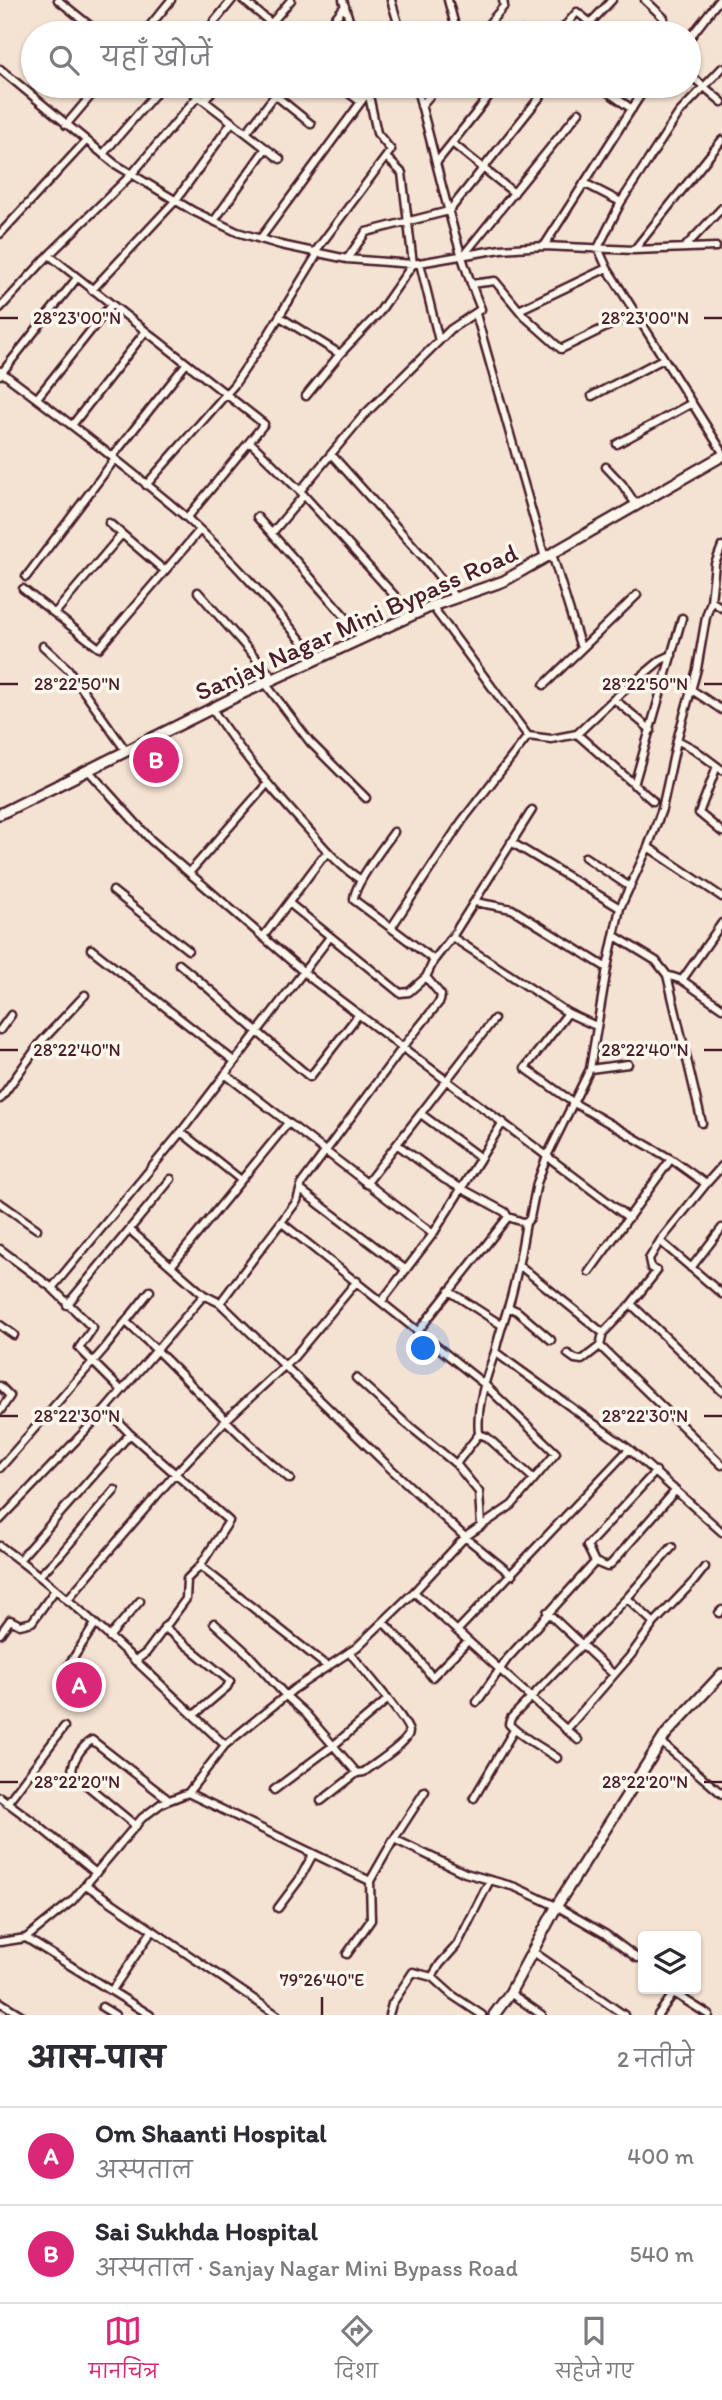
<!DOCTYPE html>
<html lang="hi">
<meta charset="utf-8">
<style>
:root{--surface:#fff;--page:#f2f2f3;--text:#2b2b33;--muted:#7c7c81;--line:#e1e1e2;--accent:#db2777}
body{margin:0;font-family:Itim,"Playpen Sans Deva",sans-serif;background:var(--page);color:var(--text)}
.controls{position:absolute;right:21px;bottom:21px;display:grid;overflow:hidden;border-radius:7px;box-shadow:0 2px 5px #0004}
.controls button{width:63px;height:63px;display:grid;place-items:center;padding:0;border:0;border-bottom:2px solid var(--line);background:var(--surface);color:var(--text);font:35px sans-serif}
.you{position:absolute;left:424px;top:1349px;width:24px;height:24px;margin:-18px;border:5px solid #fff;border-radius:50%;background:#1a73e8;box-shadow:0 0 0 10px #1a73e833}
.badge{display:grid;place-items:center;width:46px;height:46px;border-radius:50%;background:var(--accent);color:#fff;font-size:23px;font-weight:700}
.pin{position:absolute;translate:-50% -50%;border:4px solid #fff;box-shadow:0 2px 7px #0006}
.list{margin:0;padding:0;list-style:none}
h2{display:flex;justify-content:space-between;align-items:center;height:91px;margin:0;padding:0 28px;font-size:30px}
h2 small{font-size:23px;font-weight:400;color:var(--muted)}
.list li{display:grid;grid-template-columns:46px 1fr auto;gap:21px;align-items:center;box-sizing:border-box;height:98px;padding:0 28px;border-top:2px solid var(--line)}
.list b{display:block;font-size:26px;white-space:nowrap}
.list p{margin:0;font-size:23px;white-space:nowrap;color:var(--muted)}
.list em{font-size:23px;font-style:normal;color:var(--muted)}
.icon{flex:none;width:38px;height:38px;fill:none;stroke:currentColor;stroke-width:2;stroke-linecap:round;stroke-linejoin:round}
.map{position:relative;flex:none;width:722px;height:2015px;overflow:hidden}
.search{position:absolute;background:var(--surface);box-shadow:0 2px 5px #0004;left:21px;right:21px;top:21px;height:77px;display:flex;align-items:center;gap:18px;box-sizing:border-box;padding:0 24px;border-radius:38px;color:var(--muted);font-size:26px}
.sheet{height:287px;background:var(--surface)}
nav{display:flex;justify-content:space-around;align-items:center;box-sizing:border-box;height:98px;border-top:2px solid var(--line);background:var(--surface);font-size:19px;color:var(--muted)}
nav a{display:grid;justify-items:center;gap:4px}
nav .on{color:var(--accent)}
.map>svg:first-child{display:block}
.lines{fill:none;stroke-linecap:round;stroke-linejoin:round}
.street-casing{stroke:#4a1f2b;stroke-width:11}
.secondary-casing{stroke:#4a1f2b;stroke-width:14}
.street{stroke:#fbf7ec;stroke-width:6}
.secondary{stroke:#fbf7ec;stroke-width:9}
.ticks{fill:none;stroke:#4a1f2b;stroke-width:2.5}
.labels{text-anchor:middle;stroke-width:7;stroke-linejoin:round;paint-order:stroke}
.street-label{font-size:26px;fill:#4a1f2b;stroke:#fbf7ec}
.ticks-label{font-size:18px;text-anchor:middle;fill:#4a1f2b;stroke:#fbf7ec;stroke-width:7;stroke-linejoin:round;paint-order:stroke}
</style>
<div class="map">
<svg width="722" height="2015" viewBox="0 0 722 2015">
<rect width="100%" height="100%" fill="#f4e2d2"/>
<filter id="ink" filterUnits="userSpaceOnUse"><feTurbulence type="fractalNoise" baseFrequency=".0143" numOctaves="2"/><feDisplacementMap in="SourceGraphic" scale="14" xChannelSelector="R" yChannelSelector="G"/><feConvolveMatrix kernelMatrix="1 2 1 2 8 2 1 2 1" color-interpolation-filters="sRGB"/></filter>
<g filter="url(#ink)">
<g class="lines">
<g class="street-casing">
<path id="street" d="M58,0l40,32
M243,0l28,23
M343,0l10,33
M391,0l10,33
M448,0l9,33
M645,0l19,18
M591,22l21,-22
M522,31l3,2
M144,33l27,-33
M205,33l27,-33
M263,33l28,-33
M323,33l22,-27
M481,33l23,-27 -1,-6
M559,33l18,-21 26,21
M689,39l30,-39
M0,69l115,95 78,47 44,21 44,13 66,14 66,5 88,-15 43,-3 90,4 82,-3
M689,74l33,28
M185,86l95,73
M339,86l22,16
M599,86l33,23
M275,95l36,29
M204,100l13,-14
M421,106l17,-20
M66,125l33,-39
M246,133l36,-47
M452,143l62,50
M103,154l59,-68
M436,163l61,-77
M584,183l37,19
M214,221l52,-73
M0,234l86,-93
M260,239l109,-148
M544,246l96,-150 10,-10
M598,248l9,20 115,183
M598,248l23,-46 58,-89 43,-45
M684,248l38,-40
M634,250l88,-110
M315,252l76,-102 -14,-17 -10,-47
M49,255l215,169 -77,94
M462,257l117,-145
M347,259l19,-27 83,-21 99,-124
M420,263l19,78
M471,284l24,-3 29,35 37,33 74,-36
M92,290l84,-90 56,-78
M0,308l49,-53 83,-81 66,-78
M519,310l88,-42
M476,314l69,244
M280,317l60,37
M0,371c63,47 126,95 186,146 48,43 90,93 131,142
M0,375l77,-97
M306,396l34,-42 38,-40 35,-50 -11,-91 -16,-16
M592,396l71,-37
M37,398l74,-93
M73,424l72,-92
M250,442l50,49 112,124
M617,444l75,-41
M331,454l95,106 29,37
M112,457l74,-93
M606,467l16,17 15,22
M146,485l88,-100 34,-50 50,-82
M300,491l63,-75 88,-87 30,-20c-30,-72 -44,-149 -65,-223
M257,517l106,120
M109,523l56,48
M272,533l32,-38
M552,554l29,94
M26,577l89,-118
M23,589l76,59 100,-117
M198,592l76,87
M711,601l11,7
M432,606l96,130
M55,613l67,-79
M43,646l25,23 58,82
M265,683l45,59 56,56
M544,685l93,-90
M692,690l30,20
M614,699l37,31
M212,709c28,42 60,81 94,118 17,19 33,39 55,53
M577,734l76,67
M677,740l17,9 28,21
M717,766l-18,47 23,19
M88,770l63,70 162,140 316,238
M634,785l48,-167
M394,832c-10,14 -41,53 -40,68l80,60
M511,842l109,66
M648,847l74,50
M585,857l45,30
M189,873l78,-89
M113,891l75,59
M475,902l37,7 95,59
M289,903l100,81 11,9 9,-1 17,-15 8,-17 18,-23 80,-127
M391,928l71,-107 66,-85 23,3 26,-5 37,-35 47,-39 11,-5
M615,936l41,25 11,14 35,148
M263,937l59,-79 7,-5
M452,937l116,76 28,13
M91,949l143,112
M179,964c45,36 86,76 131,113l49,-63
M667,975l15,5 40,28
M682,980l40,-57
M568,1013l-43,55 49,35 97,56 35,25 -46,57 -11,18 2,9 6,3 -26,33 -28,29 -3,13 -18,14 -7,-1 -7,-5
M0,1030l11,-15
M590,1069l38,-5
M225,1074l208,160
M0,1099l41,-57 44,-47
M421,1114l58,43
M181,1132l60,48
M398,1145l46,34 61,33 3,5 18,6
M366,1184l128,-165
M706,1184l16,-18
M302,1191l104,79
M0,1203l37,26
M130,1230l74,65 16,8 170,165 75,69 47,38
M660,1241l62,53
M0,1249l52,39 41,40 -14,20 42,42
M172,1265l116,-142
M519,1265l84,68
M691,1268l31,-40
M589,1272l82,-113
M52,1288l129,-156 149,-195
M449,1291l51,33
M382,1301l51,-67 70,-112
M220,1303l77,-102 5,-18 101,-136 37,-46 1,-6 -15,-18
M631,1304l91,87
M67,1305l104,-126
M508,1307l9,4 34,29
M126,1322c57,49 105,110 164,157
M0,1325l14,10
M419,1330l89,-113
M600,1346l122,119
M495,1352c4,-18 9,-31 14,-48 8,-26 12,-54 17,-81l4,-5 7,-35 10,-27 43,-87 17,-101 13,-60 28,-61 14,-38 15,-69 20,-71 9,-52 5,-16 4,-37 7,-18
M356,1378l46,42 54,44 23,28 2,34
M0,1386l10,10 -10,15
M106,1409l24,25 99,87 -29,45 -13,13 -1,20 -40,54 -11,8
M479,1434l8,3 47,42
M456,1464l23,-30c-3,-28 7,-56 16,-82l134,97 93,83
M0,1468l104,-119 46,-58
M656,1471l-69,75 8,16 12,5 5,-4 64,-73
M0,1520l106,-111 98,-114
M0,1546c81,59 152,131 225,199
M19,1560l111,-126
M200,1566l128,101
M39,1576l20,-20 56,-66
M414,1592l164,148
M627,1598l27,25
M67,1600l108,-126 51,-54 68,-63 63,-76
M547,1612l66,62
M719,1613l3,-3
M383,1622l31,31 18,24 36,-36
M214,1623l33,30 39,43 20,18 51,59
M164,1627l66,54 -3,6 -33,28
M457,1631l172,-182
M0,1634l10,-14 10,5 12,-3 23,-32
M109,1637l31,-36
M67,1668l28,-44
M477,1702l30,-43 88,-97
M566,1730l65,-75 23,-32 40,-42 11,-14
M661,1742l61,52
M557,1758c-14,-10 -38,-22 -48,-34l2,-6 116,-120 45,-51
M274,1790l60,-45 53,-45
M188,1793l182,88 24,-42 71,34 50,14 41,19 49,28 32,24
M0,1797l35,26 61,50
M474,1798l40,-68
M321,1801l36,-28 7,-1c9,-7 45,-30 45,-40 0,-10 -50,-68 -60,-80
M7,1803l57,-76
M136,1826l-64,-53c0,-12 9,-26 20,-33l77,60
M394,1839l31,-48
M86,1885l191,130
M278,1908l21,-28 14,-26
M26,1938l124,77
M0,1942l26,-4 46,-37 70,-83 20,-15 26,-10 37,-48 69,-56 63,-42 57,-55 51,-55 47,-32 44,-52 -72,-69 -202,-161
M532,1951l92,64
M347,1954l24,-34 -1,-39
M432,1977l8,-13 17,-19 33,-65
M112,1990l40,-59
M510,1993l32,22
M0,2002l21,13
M102,2007l13,8
M389,2015l3,-11 21,-32 19,5 20,18 30,20
M658,2015l16,-22 35,22"/>
</g>
<g class="secondary-casing">
<path id="secondary" d="M0,814l239,-119 193,-89 72,-25 218,-125
M494,2015l16,-22 49,-91 107,-168 56,-60"/>
</g>
<use href="#street" class="street"/>
<use href="#secondary" class="secondary"/>
</g>
</g>
<path class="ticks" d="M0,318h18M704,318h18M0,684h18M704,684h18M0,1050h18M704,1050h18M0,1416h18M704,1416h18M0,1782h18M704,1782h18M322,1997v18"/>
<g class="labels">
<g class="street-label">
<text transform="translate(356 622) rotate(-24)" y="9">Sanjay Nagar Mini Bypass Road</text>
</g>
</g>
<g class="ticks-label">
<text x="77" y="324">28°23'00"N</text>
<text x="645" y="324">28°23'00"N</text>
<text x="77" y="690">28°22'50"N</text>
<text x="645" y="690">28°22'50"N</text>
<text x="77" y="1056">28°22'40"N</text>
<text x="645" y="1056">28°22'40"N</text>
<text x="77" y="1422">28°22'30"N</text>
<text x="645" y="1422">28°22'30"N</text>
<text x="77" y="1788">28°22'20"N</text>
<text x="645" y="1788">28°22'20"N</text>
<text x="322" y="1986">79°26'40"E</text>
</g>
</svg>
<div class="controls">
<button><svg class="icon" aria-label="layers" viewBox="0 0 24 24"><path d="M12 4l9 5-9 5-9-5zM3 14l9 5 9-5"/></svg></button>
</div>
<div class="you"></div>
<div class="pin badge" style="left:79px;top:1685px">A</div>
<div class="pin badge" style="left:156px;top:760px">B</div>
<div class="search"><svg class="icon" aria-label="search" viewBox="0 0 24 24"><circle cx="10" cy="10" r="6"/><path d="M15 15l6 6"/></svg>यहाँ खोजें</div>
</div>
<section class="sheet">
<h2>आस-पास<small>2 नतीजे</small></h2>
<ul class="list">
<li><span class="badge">A</span><div><b>Om Shaanti Hospital</b><p>अस्पताल</p></div><em>400 m</em></li>
<li><span class="badge">B</span><div><b>Sai Sukhda Hospital</b><p>अस्पताल · Sanjay Nagar Mini Bypass Road</p></div><em>540 m</em></li>
</ul>
</section>
<nav>
<a class="on"><svg class="icon" aria-label="map" viewBox="0 0 24 24"><path d="M3 6l6-2 6 2 6-2v14l-6 2-6-2-6 2zM9 4v14M15 6v14"/></svg>मानचित्र</a>
<a><svg class="icon" aria-label="directions" viewBox="0 0 24 24"><path d="M12 3l9 9-9 9-9-9zM9 14v-3h6M13 9l2 2-2 2"/></svg>दिशा</a>
<a><svg class="icon" aria-label="saved" viewBox="0 0 24 24"><path d="M7 4h10v16l-5-4-5 4z"/></svg>सहेजे गए</a>
</nav>
